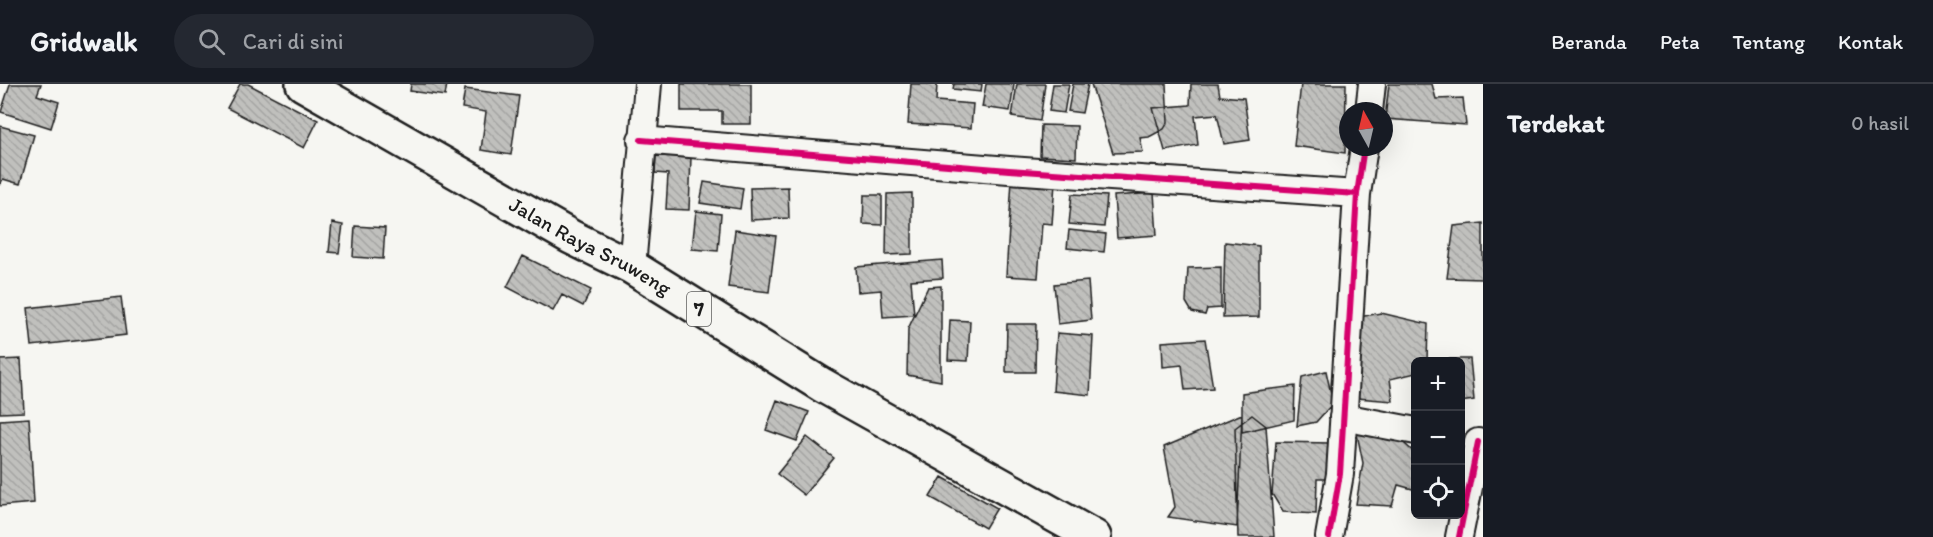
<!DOCTYPE html>
<html lang="id">
<meta charset="utf-8">
<style>
:root{--surface:#171b24;--page:#242831;--text:#f1f3f6;--muted:#9ea1a6;--line:#363941}
body{margin:0;font-family:Itim,sans-serif;background:var(--page);color:var(--text)}
.controls{position:absolute;right:18px;bottom:18px;display:grid;overflow:hidden;border-radius:9px;box-shadow:0 6px 24px #0002}
.controls button{width:54px;height:54px;display:grid;place-items:center;padding:0;border:0;border-bottom:2px solid var(--line);background:var(--surface);color:var(--text);font:30px sans-serif}
.compass{position:absolute;left:1339px;top:18px;width:54px;height:54px;border-radius:50%;background:var(--surface);box-shadow:0 6px 24px #0002;rotate:352deg}
.list{margin:0;padding:0;list-style:none}
h2{display:flex;justify-content:space-between;align-items:center;height:78px;margin:0;padding:0 24px;font-size:26px}
h2 small{font-size:20px;font-weight:400;color:var(--muted)}
.icon{flex:none;width:33px;height:33px;fill:none;stroke:currentColor;stroke-width:2;stroke-linecap:round;stroke-linejoin:round}
.map{position:relative;flex:none;width:1483px;height:453px;overflow:hidden}
header{display:flex;align-items:center;gap:36px;box-sizing:border-box;height:84px;padding:0 30px;background:var(--surface);border-bottom:2px solid var(--line)}
header strong{font-size:28px}
nav{display:flex;gap:33px;margin-inline-start:auto;font-size:21px}
.search{width:420px;height:54px;background:var(--page);display:flex;align-items:center;gap:15px;box-sizing:border-box;padding:0 21px;border-radius:33px;color:var(--muted);font-size:22px}
main{display:flex}
aside{flex:1;background:var(--surface)}
.map>svg:first-child{display:block}
.building{fill:url(#building-back-hatch);stroke:#1c1c1c;stroke-width:1.5}
.lines{fill:none;stroke-linecap:round;stroke-linejoin:round}
.street-casing{stroke:#1c1c1c;stroke-width:30}
.highway-casing{stroke:#1c1c1c;stroke-width:38}
.street{stroke:#f6f6f2;stroke-width:26}
.highway{stroke:#f6f6f2;stroke-width:33}
.cycleway-casing{stroke:#f6f6f2;stroke-width:10}
.cycleway{stroke:#d6006c;stroke-width:6}
.labels{text-anchor:middle;stroke-width:5;stroke-linejoin:round;paint-order:stroke}
.shield{fill:#f6f6f2;stroke:#5d5d5c;stroke-width:1.5}
.shield-label{font-size:20px;font-weight:bold;fill:#1c1c1c}
.street-label{font-size:21px;fill:#1c1c1c;stroke:#f6f6f2}
</style>
<header>
<strong>Gridwalk</strong>
<div class="search"><svg class="icon" aria-label="search" viewBox="0 0 24 24"><circle cx="10" cy="10" r="6"/><path d="M15 15l6 6"/></svg>Cari di sini</div>
<nav><a>Beranda</a><a>Peta</a><a>Tentang</a><a>Kontak</a></nav>
</header>
<main>
<div class="map">
<svg width="1483" height="453" viewBox="0 0 1483 453">
<defs>
<pattern id="building-back-hatch" width="6" height="6" patternUnits="userSpaceOnUse" patternTransform="scale(1.5)"><rect width="6" height="6" fill="#c0c0bd"/><path d="M-1 5l2 2M0 0l6 6M5-1l2 2" fill="none" stroke="#a4a4a2"/></pattern>
</defs>
<rect width="100%" height="100%" fill="#f6f6f2"/>
<filter id="ink" filterUnits="userSpaceOnUse"><feTurbulence type="fractalNoise" baseFrequency=".0167" numOctaves="2"/><feDisplacementMap in="SourceGraphic" scale="12" xChannelSelector="R" yChannelSelector="G"/><feConvolveMatrix kernelMatrix="1 2 1 2 8 2 1 2 1" color-interpolation-filters="sRGB"/></filter>
<g filter="url(#ink)">
<path class="building" d="M10,0h31l-4,11 22,7 -8,26 -50,-16z
M240,0h8l70,36 -14,28 -77,-40z
M411,0h36l-2,12 -35,-5z
M681,0h70v40h-29v-13h-41z
M911,0h26l-1,17 37,3 -2,24 -63,-4z
M954,0h28l-1,8 -28,-3z
M986,0h28l-4,27 -28,-4z
M1017,0h28l-5,37 -28,-4z
M1053,0h16l-5,29 -15,-2z
M1073,0h15l-6,29 -14,-2z
M1091,0h75l2,38 -4,7 -15,8 -9,1 3,14 -30,1z
M1191,0h27l2,12 24,2 6,42 -26,4 -7,-30 -22,2 3,29 -33,6 -12,-43 37,-3z
M1301,0h45l-1,69 -51,-7z
M1389,0h43l4,15 27,-1 3,27 -81,-6z
M465,5l54,7 -8,59 -30,-5 5,-38 -24,-4z
M1041,41l36,1 -1,32 -36,-2z
M0,42l34,9 -14,49 -17,-5 -3,6z
M656,72l35,1 -2,53 -23,-1 2,-35 -13,-1z
M1012,96l43,3 -3,41 -10,-1 -4,55 -32,-2z
M704,98l39,6 -3,21 -40,-6z
M788,103l1,31 -38,2 -1,-32z
M912,109v61l-26,1 1,-61z
M1154,109l3,42 -40,3 -3,-42z
M1072,110l35,2 -3,31 -35,-3z
M864,111h18v30l-19,-1z
M696,127l25,3 -3,37 -26,-2z
M332,139l11,2 -4,28 -10,-1z
M1483,139v56l-36,-1 7,-52z
M355,142l30,2 -2,31 -30,-2z
M735,146l41,6 -7,56 -41,-5z
M1069,146l37,4 -2,18 -37,-4z
M1225,158l34,4v71l-36,1z
M523,172l68,34 -8,16 -21,-11 -9,16 -46,-24z
M942,176l1,18 -32,2 3,35 -31,2 -2,-27 -23,2 -2,-25z
M1221,183v41l-14,1 -2,6 -13,-3 -6,-10 2,-34z
M1088,197l3,39 -33,4 -4,-40z
M941,202v95l-34,-6 1,-46 20,-42z
M121,213l5,38 -94,11 -4,-38z
M1381,229l47,11 -1,38h-11v11l-26,6 3,22 -36,-3 -4,-80z
M950,236l20,1 -2,40 -20,-1z
M1007,240h29l-1,48h-29z
M1057,249l36,3 -3,59 -37,-4z
M1205,255l8,49 -28,2 -3,-25 -19,2 -1,-25z
M21,275l3,53 -24,1v-53z
M1447,275h23l4,41 -14,2v-40z
M1326,287l7,32 -17,19 -19,4 5,-49z
M1295,302l-1,34 -52,12v-39z
M777,316l32,12 -12,29 -31,-11z
M1242,330l-5,113 -69,-10 7,-10 -11,-60z
M1252,331l14,11 8,111h-36l-3,-109z
M29,334l5,85 -34,3v-86z
M1356,345l40,7 20,18v36l-18,-5 -6,21 -36,-2 7,-41z
M807,353l27,21 -30,37 -27,-21z
M1276,358l54,1 5,36h-18l-1,35 -33,-2 -11,-18z
M942,393l55,31 -12,20 -55,-31z"/>
<g class="lines">
<g class="street-casing">
<path id="street" d="M1369,27l3,-27
M641,56l368,30 348,24
M632,183l16,-183
M1343,333l73,14
M1329,453l11,-63 17,-280 7,-47
M1459,453l19,-95"/>
</g>
<g class="highway-casing">
<g id="highway">
<path id="s1" d="M303,0l268,153 61,30 190,118 272,152"/>
</g>
</g>
<use href="#street" class="street"/>
<use href="#highway" class="highway"/>
<g class="cycleway-casing">
<path id="cycleway" d="M641,56l368,30 348,24
M1329,453l11,-63 17,-280 7,-47
M1459,453l19,-95"/>
</g>
<use href="#cycleway" class="cycleway"/>
</g>
</g>
<g class="labels">
<rect class="shield" x="687" y="208" width="24" height="34" rx="4.5"/>
<g class="shield-label">
<text x="699" y="232">7</text>
</g>
<g class="street-label">
<text dy="7" stroke="none"><textPath href="#s1" startOffset="330">Jalan Raya Sruweng</textPath></text>
</g>
</g>
</svg>
<div class="controls">
<button>+</button>
<button>−</button>
<button><svg class="icon" aria-label="locate" viewBox="0 0 24 24"><circle cx="12" cy="12" r="6"/><path d="M12 2v4M12 18v4M2 12h4M18 12h4"/></svg></button>
</div>
<svg class="compass" viewBox="-18 -18 36 36"><path d="M0-13l5 13h-10z" fill="#e53935"/><path d="M0 13l5-13h-10z" fill="#9ea1a6"/></svg>
</div>
<aside>
<h2>Terdekat<small>0 hasil</small></h2>
<ul class="list">
</ul>
</aside>
</main>
